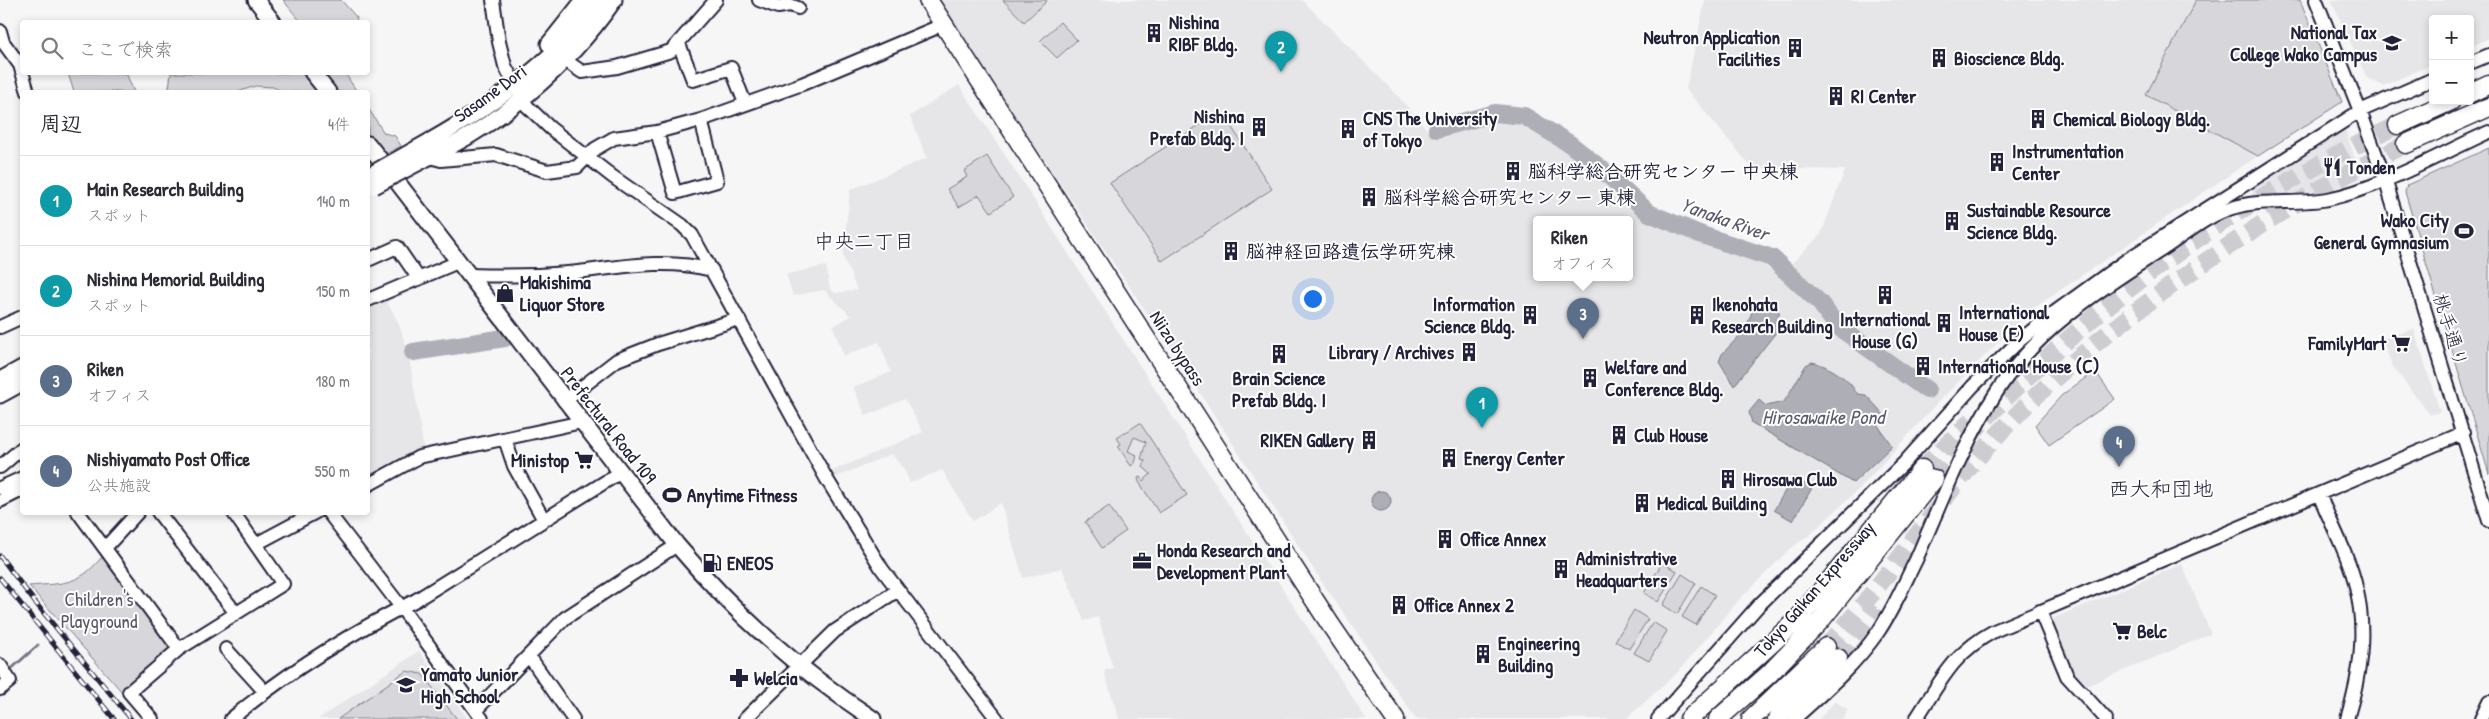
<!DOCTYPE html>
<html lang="ja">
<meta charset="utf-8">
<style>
:root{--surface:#fff;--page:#f7f7f7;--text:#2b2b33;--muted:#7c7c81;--line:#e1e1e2;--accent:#22223b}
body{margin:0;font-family:"Patrick Hand","Klee One",sans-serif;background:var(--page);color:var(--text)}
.controls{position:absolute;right:15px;top:15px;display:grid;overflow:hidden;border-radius:5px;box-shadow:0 2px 8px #0003}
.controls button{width:45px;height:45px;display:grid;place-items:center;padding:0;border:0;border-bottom:1px solid var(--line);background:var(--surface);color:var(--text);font:25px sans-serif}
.you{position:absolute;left:1312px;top:298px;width:18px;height:18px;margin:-12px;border:4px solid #fff;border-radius:50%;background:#1a73e8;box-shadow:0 0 0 8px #1a73e833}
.badge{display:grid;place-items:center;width:32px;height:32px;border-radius:50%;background:var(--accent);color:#fff;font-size:16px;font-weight:700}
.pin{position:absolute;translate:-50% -41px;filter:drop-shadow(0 1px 2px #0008)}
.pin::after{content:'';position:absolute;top:26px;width:18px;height:15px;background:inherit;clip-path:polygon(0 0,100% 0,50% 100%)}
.popup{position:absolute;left:1533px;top:216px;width:100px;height:65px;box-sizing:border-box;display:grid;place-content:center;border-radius:5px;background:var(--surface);filter:drop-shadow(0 1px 4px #0005);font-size:16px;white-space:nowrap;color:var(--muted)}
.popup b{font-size:19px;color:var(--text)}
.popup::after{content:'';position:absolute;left:50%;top:100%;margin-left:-10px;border:10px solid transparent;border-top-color:var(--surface)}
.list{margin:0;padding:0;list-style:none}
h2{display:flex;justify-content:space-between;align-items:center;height:65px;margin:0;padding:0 20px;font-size:21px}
h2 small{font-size:16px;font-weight:400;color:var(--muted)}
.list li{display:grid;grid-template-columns:32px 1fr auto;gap:15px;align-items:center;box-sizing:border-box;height:90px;padding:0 20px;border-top:1px solid var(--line)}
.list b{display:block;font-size:19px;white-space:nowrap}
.list p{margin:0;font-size:16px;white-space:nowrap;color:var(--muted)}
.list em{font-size:16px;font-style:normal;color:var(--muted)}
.icon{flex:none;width:28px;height:28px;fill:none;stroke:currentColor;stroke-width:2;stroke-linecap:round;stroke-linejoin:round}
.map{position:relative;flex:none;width:2489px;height:719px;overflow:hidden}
.search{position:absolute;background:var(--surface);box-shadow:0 2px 8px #0003;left:20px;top:20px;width:350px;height:55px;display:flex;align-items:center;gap:12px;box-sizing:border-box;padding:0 18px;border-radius:5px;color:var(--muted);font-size:19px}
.panel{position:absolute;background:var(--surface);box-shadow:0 2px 8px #0003;left:20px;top:90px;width:350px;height:425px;border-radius:5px}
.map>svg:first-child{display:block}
.built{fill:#e6e6e9;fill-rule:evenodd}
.green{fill:#d7d7db;stroke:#7c7c8b}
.water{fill:#aeaeb7;stroke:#767685}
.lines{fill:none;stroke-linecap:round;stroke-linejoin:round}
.stream{stroke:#767685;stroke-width:3}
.river{stroke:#aeaeb7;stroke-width:18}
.highway-tunnel{stroke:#ccccd1;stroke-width:18;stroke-dasharray:18 9;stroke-linecap:butt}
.minor-casing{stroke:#22223b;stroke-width:16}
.major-casing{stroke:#22223b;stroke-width:19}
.highway-casing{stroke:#22223b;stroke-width:21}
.minor{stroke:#fff;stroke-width:12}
.major{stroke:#fff;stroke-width:15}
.highway{stroke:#fff;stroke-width:18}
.rail-casing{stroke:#22223b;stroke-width:5}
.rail{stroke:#fff;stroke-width:3;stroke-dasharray:9;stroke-linecap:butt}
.major-bridge-casing{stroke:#22223b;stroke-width:19;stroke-linecap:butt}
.major-bridge{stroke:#fff;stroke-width:15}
.labels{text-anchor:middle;stroke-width:4;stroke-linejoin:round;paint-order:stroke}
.poi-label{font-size:19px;font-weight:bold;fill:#22223b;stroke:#fff;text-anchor:start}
.street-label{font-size:19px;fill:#22223b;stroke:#fff}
.park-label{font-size:19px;fill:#58586b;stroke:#fff}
.water-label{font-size:20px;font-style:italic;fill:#5a5a6d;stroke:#fff}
.neighbourhood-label{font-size:20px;fill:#22223b;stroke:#fff}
.quarter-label{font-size:21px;fill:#22223b;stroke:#fff}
</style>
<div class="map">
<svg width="2489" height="719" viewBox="0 0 2489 719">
<rect width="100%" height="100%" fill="#f6f6f7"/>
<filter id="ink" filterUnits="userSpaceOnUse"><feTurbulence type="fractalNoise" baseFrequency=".02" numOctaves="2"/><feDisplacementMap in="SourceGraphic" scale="10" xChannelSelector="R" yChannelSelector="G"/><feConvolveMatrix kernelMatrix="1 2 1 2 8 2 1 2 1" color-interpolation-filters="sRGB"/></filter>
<g filter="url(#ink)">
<path class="built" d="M937,0h365l96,96 33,38 61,-19 12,-1 19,7 21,10 126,96 118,40 33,-33 24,-64 -93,-2 -66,-79 19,-89h595l42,102 -98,63 -213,145 -91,90 -77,85 -51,48 -22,16 -52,52 -60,71 -52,47h-210l-98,-143 -134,-208zM1537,220h92v58h-92z
M2331,0h158v38l-19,9v-28h-37v45l-50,22 -16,-8z
M959,85l68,104 339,530h-247l-15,-48 9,-3 -15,-51 -14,4 -22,-53 -39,10 -22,-75 -28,18 -31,-51 -32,13 -6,-14 -13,-15 -57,24 -4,-6 93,-40 -18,-33 -39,17 -13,-29 38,-15 -12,-30 -35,14 -11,-30 18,-10 -27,-26 -31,6 -7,-22 40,-8 4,23 5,4 22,-3 -14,-34 7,-66 77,-32 -17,-42z
M2344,126l18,52 -45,17 -65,2 1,-13z
M385,298l13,24 10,29 16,99 -56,29v-173z
M2414,329l26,83 -10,3 -37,-48 -12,-28z
M2182,564l29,70 -127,53 -12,-15 -20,-49 2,-5z
M419,651l49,68h-150z
M1835,701l13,9 -5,9h-24z"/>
<path class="green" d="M283,0h58l16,18 -1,4h-55z
M1003,0h43l1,1 -23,21z
M2196,0h104l42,102 -84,54 -112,-61z
M1060,22l17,18 -20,18 -17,-17z
M68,73h58l8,19h-60z
M171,73h131l15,19h-34l-10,-5 -18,-1 -17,6h-72l3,-4z
M321,73h24l12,19h-21z
M368,108l16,25 11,3 6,10 -17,9 -16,-21z
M1221,111l51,78 -110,72 -52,-78z
M2489,148v326l-84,-282 2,-7z
M987,156l26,41 -22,15 -12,-17 -20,12 -12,-18 20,-12 -3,-6z
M2095,371l20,28 -66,46 -14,-20 27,-30z
M1140,423l47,72 -28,18 -20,-31 -1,-4 2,-1 3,4 8,-7 -8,-7 2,-7 -4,-1 5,-17 -12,-5 -6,14 9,4 -2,8 -4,3 -13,-20 3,-2 -4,-6z
M1109,506l17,25 -24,17 -17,-26z
M101,558h5l66,89 -1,4 -49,41 -93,-106c34,-3 49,0 72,-28z
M1662,563l15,8 -19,31 -14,-9z
M1682,574l14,9 -19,31 -14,-9z
M1701,586l14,9 -19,30 -14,-8z
M1634,610l14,9 -19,30 -14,-8z
M1653,622l14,9 -18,30 -15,-8z
M406,671l16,3 35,45h-119z"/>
<path class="water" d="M1769,301l11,12 -4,4 1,14 -43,55 -15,-25 3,-7 23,-24 10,-26 10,1z
M1812,362c12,2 31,13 39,23 3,3 3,6 7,9l8,1 20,22 -9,7 15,22 -39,37 -101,-60 -3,-11 10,-12 7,6 18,-4 22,-37z
M1793,477l19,11 -19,33 -19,-11z
M1371 501a10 10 0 1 1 20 0a10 10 0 1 1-20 0Z"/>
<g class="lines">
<path class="stream" d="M9,671l29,-26"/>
<path class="river" d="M1437,129l58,-16 29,3 46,28 34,27 45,42 53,22 70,23 48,45 17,23 90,64
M413,352l92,-14"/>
<path class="highway-tunnel" d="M1922,469l50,-49
M1934,479c18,-21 35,-43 54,-63 122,-126 251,-216 410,-291
M1826,647c61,-65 108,-141 167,-207 56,-62 121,-114 189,-162 74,-52 143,-95 224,-134
M1838,658l37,-52"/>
<g class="minor-casing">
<path id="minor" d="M493,0l6,42 6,24 22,40 23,22 63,49 69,48 10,10 134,243 56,91 115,150
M759,0l19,7 12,-2 8,3
M2316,0l44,111 25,68 104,342
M0,31l3,11 17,23 8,27
M679,44l14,36 38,-12 14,35
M2470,63l19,-8
M572,65l10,7 35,-5 54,-16 45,-51
M657,132l18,61 42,-12 -16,-61
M430,157l11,3 55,-5 51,16 30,-4 18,-18 19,-11 43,-6 44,-12 101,-36 131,-55
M368,260l29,-13 22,32
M469,275c33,1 66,1 99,-2 49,-5 95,-16 144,-3
M368,300l90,-38
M0,327l22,-10
M564,401l53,-41 41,-16 81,-25
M505,439l9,27 30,54
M0,467l22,-19
M368,485l51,-28 163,-35
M0,488l22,-10
M2319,494c11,28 31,64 37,93 11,45 4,89 -9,132
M0,501l22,-11
M78,512l101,137
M158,512l77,100
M328,512l73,95 81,112
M256,544l60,-32
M105,548l33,-36
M2040,611l27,65 39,43
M226,649l39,43
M529,656l44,63
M0,665l10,16 -10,8
M476,710l89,-92 112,-73
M152,719l-23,-27 50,-43 104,-65 -50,-72
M231,719c56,-47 120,-86 185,-119l205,-128
M745,719l90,-88 63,-41
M1658,719l100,-113 146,-143 69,-77 46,-45 36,-29 73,-53 232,-148 73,-32
M1794,719c30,-27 61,-54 84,-87 15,-22 26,-48 38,-72 25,-57 48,-118 82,-170 41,-63 106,-103 168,-143 21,-14 42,-32 66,-39 30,-10 65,-3 96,-9 53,-11 112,-45 161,-67
M1916,719c25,-38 36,-65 78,-88l469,-198
M2481,719l8,-17"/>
</g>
<g class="major-casing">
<path id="major" d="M256,0l17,22
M549,44l35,-44
M312,72l16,20
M368,144l309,401c61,72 118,122 196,174
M416,149c69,-38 136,-84 184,-149
M423,160c76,-34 144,-92 191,-160
M0,380l22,-12
M0,395l22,-12"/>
</g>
<g class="highway-casing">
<path id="highway" d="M928,0l402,624 65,95
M2470,93l19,-9
M2398,125l53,-24
M2406,144l83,-37
M1689,719l109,-100 124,-150
M1718,719l51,-45 51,-53 114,-142
M1751,719l75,-72
M1777,719l61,-61"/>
</g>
<use href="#minor" class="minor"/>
<use href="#major" class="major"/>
<use href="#highway" class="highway"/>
<g class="rail-casing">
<path id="rail" d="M0,556l34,45 97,118
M0,578l114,141"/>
</g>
<use href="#rail" class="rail"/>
<g class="major-bridge-casing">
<path id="major-bridge" d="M368,176l48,-27
M374,186l49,-26"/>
</g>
<use href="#major-bridge" class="major-bridge"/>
</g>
</g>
<defs>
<g id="building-bare" transform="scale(1.5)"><path d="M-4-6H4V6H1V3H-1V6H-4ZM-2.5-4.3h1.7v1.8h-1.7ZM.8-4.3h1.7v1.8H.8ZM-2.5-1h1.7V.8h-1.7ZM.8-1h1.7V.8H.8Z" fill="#22223b" stroke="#fff" stroke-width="2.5" paint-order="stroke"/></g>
<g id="university-bare" transform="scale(1.5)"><path d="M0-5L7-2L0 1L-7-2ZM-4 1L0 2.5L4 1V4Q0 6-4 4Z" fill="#22223b" stroke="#fff" stroke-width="2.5" paint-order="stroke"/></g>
<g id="restaurant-bare" transform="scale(1.5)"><path d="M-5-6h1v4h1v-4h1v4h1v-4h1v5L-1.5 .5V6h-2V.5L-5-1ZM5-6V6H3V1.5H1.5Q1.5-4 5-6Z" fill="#22223b" stroke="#fff" stroke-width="2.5" paint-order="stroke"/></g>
<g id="stadium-bare" transform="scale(1.5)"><path d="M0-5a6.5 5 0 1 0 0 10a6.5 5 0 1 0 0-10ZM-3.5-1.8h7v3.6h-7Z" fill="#22223b" stroke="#fff" stroke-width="2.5" paint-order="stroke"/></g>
<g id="shop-bare" transform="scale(1.5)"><path d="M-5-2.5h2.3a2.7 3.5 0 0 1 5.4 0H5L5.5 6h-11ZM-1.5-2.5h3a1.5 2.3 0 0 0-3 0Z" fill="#22223b" stroke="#fff" stroke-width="2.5" paint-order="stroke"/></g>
<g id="supermarket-bare" transform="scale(1.5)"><path d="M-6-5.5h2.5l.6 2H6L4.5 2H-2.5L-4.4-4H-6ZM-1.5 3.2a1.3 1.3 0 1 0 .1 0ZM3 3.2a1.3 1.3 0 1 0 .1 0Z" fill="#22223b" stroke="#fff" stroke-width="2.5" paint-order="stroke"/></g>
<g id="office-bare" transform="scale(1.5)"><path d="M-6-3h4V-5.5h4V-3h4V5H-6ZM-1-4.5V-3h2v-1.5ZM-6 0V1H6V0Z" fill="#22223b" stroke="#fff" stroke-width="2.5" paint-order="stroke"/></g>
<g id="fuel-bare" transform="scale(1.5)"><path d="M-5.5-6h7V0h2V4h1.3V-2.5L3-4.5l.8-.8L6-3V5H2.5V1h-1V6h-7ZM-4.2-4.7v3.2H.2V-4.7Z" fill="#22223b" stroke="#fff" stroke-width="2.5" paint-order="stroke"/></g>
<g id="pharmacy-bare" transform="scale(1.5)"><path d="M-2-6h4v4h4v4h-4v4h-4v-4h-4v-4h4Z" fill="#22223b" stroke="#fff" stroke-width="2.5" paint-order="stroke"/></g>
<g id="school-bare" transform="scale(1.5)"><path d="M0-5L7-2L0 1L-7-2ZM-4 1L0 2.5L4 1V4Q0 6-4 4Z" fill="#22223b" stroke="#fff" stroke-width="2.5" paint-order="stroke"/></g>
</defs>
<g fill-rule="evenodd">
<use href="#building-bare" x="1154" y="33"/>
<use href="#university-bare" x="2392" y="43"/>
<use href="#building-bare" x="1795" y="48"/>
<use href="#building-bare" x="1939" y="58"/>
<use href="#building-bare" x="1836" y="96"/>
<use href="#building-bare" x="2038" y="119"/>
<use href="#building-bare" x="1259" y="127"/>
<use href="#building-bare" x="1348" y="129"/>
<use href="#building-bare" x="1997" y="162"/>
<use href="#restaurant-bare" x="2332" y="167"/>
<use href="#building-bare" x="1513" y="171"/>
<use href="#building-bare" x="1369" y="197"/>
<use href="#building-bare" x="1952" y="221"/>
<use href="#stadium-bare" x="2464" y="231"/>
<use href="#building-bare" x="1231" y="251"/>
<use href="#shop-bare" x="505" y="293"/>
<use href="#building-bare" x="1885" y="295"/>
<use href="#building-bare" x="1530" y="315"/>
<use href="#building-bare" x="1697" y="315"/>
<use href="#building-bare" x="1944" y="323"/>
<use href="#supermarket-bare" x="2401" y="343"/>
<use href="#building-bare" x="1469" y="352"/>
<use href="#building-bare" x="1279" y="354"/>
<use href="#building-bare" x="1923" y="366"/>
<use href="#building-bare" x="1590" y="378"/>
<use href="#building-bare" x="1619" y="435"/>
<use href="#building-bare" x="1369" y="440"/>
<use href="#building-bare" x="1449" y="458"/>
<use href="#supermarket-bare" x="584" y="460"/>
<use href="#building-bare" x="1728" y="479"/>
<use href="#stadium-bare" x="672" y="495"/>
<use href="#building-bare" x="1642" y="503"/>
<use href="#building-bare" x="1445" y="539"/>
<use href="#office-bare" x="1142" y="561"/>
<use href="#fuel-bare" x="712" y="563"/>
<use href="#building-bare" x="1561" y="569"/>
<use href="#building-bare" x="1399" y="605"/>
<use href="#supermarket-bare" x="2122" y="631"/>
<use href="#building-bare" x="1483" y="654"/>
<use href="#pharmacy-bare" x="739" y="678"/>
<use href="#school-bare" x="406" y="685"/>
</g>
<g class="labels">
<g class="poi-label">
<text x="1169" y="29">Nishina<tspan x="1169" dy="22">RIBF Bldg.</tspan></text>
<text x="2377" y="39" text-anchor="end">National Tax<tspan x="2377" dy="22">College Wako Campus</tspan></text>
<text x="1780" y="44" text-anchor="end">Neutron Application<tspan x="1780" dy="22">Facilities</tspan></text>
<text x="1954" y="65">Bioscience Bldg.</text>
<text x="1851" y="103">RI Center</text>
<text x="1244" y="123" text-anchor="end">Nishina<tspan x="1244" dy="22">Prefab Bldg. I</tspan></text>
<text x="1363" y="125">CNS The University<tspan x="1363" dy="22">of Tokyo</tspan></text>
<text x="2053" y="126">Chemical Biology Bldg.</text>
<text x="2012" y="158">Instrumentation<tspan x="2012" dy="22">Center</tspan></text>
<text x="2347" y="174">Tonden</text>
<text x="1528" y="178">脳科学総合研究センター 中央棟</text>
<text x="1384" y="204">脳科学総合研究センター 東棟</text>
<text x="1967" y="217">Sustainable Resource<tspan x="1967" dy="22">Science Bldg.</tspan></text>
<text x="2449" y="227" text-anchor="end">Wako City<tspan x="2449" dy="22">General Gymnasium</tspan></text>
<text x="1246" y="258">脳神経回路遺伝学研究棟</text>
<text x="520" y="289">Makishima<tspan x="520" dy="22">Liquor Store</tspan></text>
<text x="1515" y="311" text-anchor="end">Information<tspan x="1515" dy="22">Science Bldg.</tspan></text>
<text x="1712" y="311">Ikenohata<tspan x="1712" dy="22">Research Building</tspan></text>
<text x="1959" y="319">International<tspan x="1959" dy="22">House (E)</tspan></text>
<text x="1885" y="326" text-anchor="middle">International<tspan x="1885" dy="22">House (G)</tspan></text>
<text x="2386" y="350" text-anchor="end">FamilyMart</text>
<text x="1454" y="359" text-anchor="end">Library / Archives</text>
<text x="1938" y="373">International House (C)</text>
<text x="1605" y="374">Welfare and<tspan x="1605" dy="22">Conference Bldg.</tspan></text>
<text x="1279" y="385" text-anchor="middle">Brain Science<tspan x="1279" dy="22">Prefab Bldg. I</tspan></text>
<text x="1634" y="442">Club House</text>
<text x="1354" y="447" text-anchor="end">RIKEN Gallery</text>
<text x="1464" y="465">Energy Center</text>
<text x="569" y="467" text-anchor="end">Ministop</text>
<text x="1743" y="486">Hirosawa Club</text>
<text x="687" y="502">Anytime Fitness</text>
<text x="1657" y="510">Medical Building</text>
<text x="1460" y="546">Office Annex</text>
<text x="1157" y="557">Honda Research and<tspan x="1157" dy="22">Development Plant</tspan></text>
<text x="1576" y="565">Administrative<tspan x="1576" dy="22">Headquarters</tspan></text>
<text x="727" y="570">ENEOS</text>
<text x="1414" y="612">Office Annex 2</text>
<text x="2137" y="638">Belc</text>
<text x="1498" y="650">Engineering<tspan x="1498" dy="22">Building</tspan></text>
<text x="421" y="681">Yamato Junior<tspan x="421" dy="22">High School</tspan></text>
<text x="754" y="685">Welcia</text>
</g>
<g class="street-label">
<text transform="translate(490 93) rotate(-36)" y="7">Sasame Dori</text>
<text transform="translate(2451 330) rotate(73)" y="7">桃手通り</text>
<text transform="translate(1178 348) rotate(57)" y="7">Niiza bypass</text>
<text transform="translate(609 425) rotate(52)" y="7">Prefectural Road 109</text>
<text transform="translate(1814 589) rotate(-49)" y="7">Tokyo Gaikan Expressway</text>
</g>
<g class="park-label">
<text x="99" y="606">Children's<tspan x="99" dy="22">Playground</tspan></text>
</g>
<g class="water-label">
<text transform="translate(1725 219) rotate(20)" y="7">Yanaka River</text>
<text x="1823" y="424">Hirosawaike Pond</text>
</g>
<g class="neighbourhood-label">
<text x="864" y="248">中央二丁目</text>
</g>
<g class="quarter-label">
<text x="2161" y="496">西大和団地</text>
</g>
</g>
</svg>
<div class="controls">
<button>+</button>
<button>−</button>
</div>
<div class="you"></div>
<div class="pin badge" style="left:1482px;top:428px;background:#0f9aa8">1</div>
<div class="pin badge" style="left:1281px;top:72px;background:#0f9aa8">2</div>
<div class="pin badge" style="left:1583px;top:339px;background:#5c6f8a">3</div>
<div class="popup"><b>Riken</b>オフィス</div>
<div class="pin badge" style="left:2119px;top:467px;background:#5c6f8a">4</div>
<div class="search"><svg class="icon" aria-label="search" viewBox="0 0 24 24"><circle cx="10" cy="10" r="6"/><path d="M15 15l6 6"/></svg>ここで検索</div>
<section class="panel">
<h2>周辺<small>4件</small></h2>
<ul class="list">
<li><span class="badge" style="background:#0f9aa8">1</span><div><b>Main Research Building</b><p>スポット</p></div><em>140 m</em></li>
<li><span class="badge" style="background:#0f9aa8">2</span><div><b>Nishina Memorial Building</b><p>スポット</p></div><em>150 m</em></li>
<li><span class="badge" style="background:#5c6f8a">3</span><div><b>Riken</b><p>オフィス</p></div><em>180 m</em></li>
<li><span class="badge" style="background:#5c6f8a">4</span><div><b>Nishiyamato Post Office</b><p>公共施設</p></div><em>550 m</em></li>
</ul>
</section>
</div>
